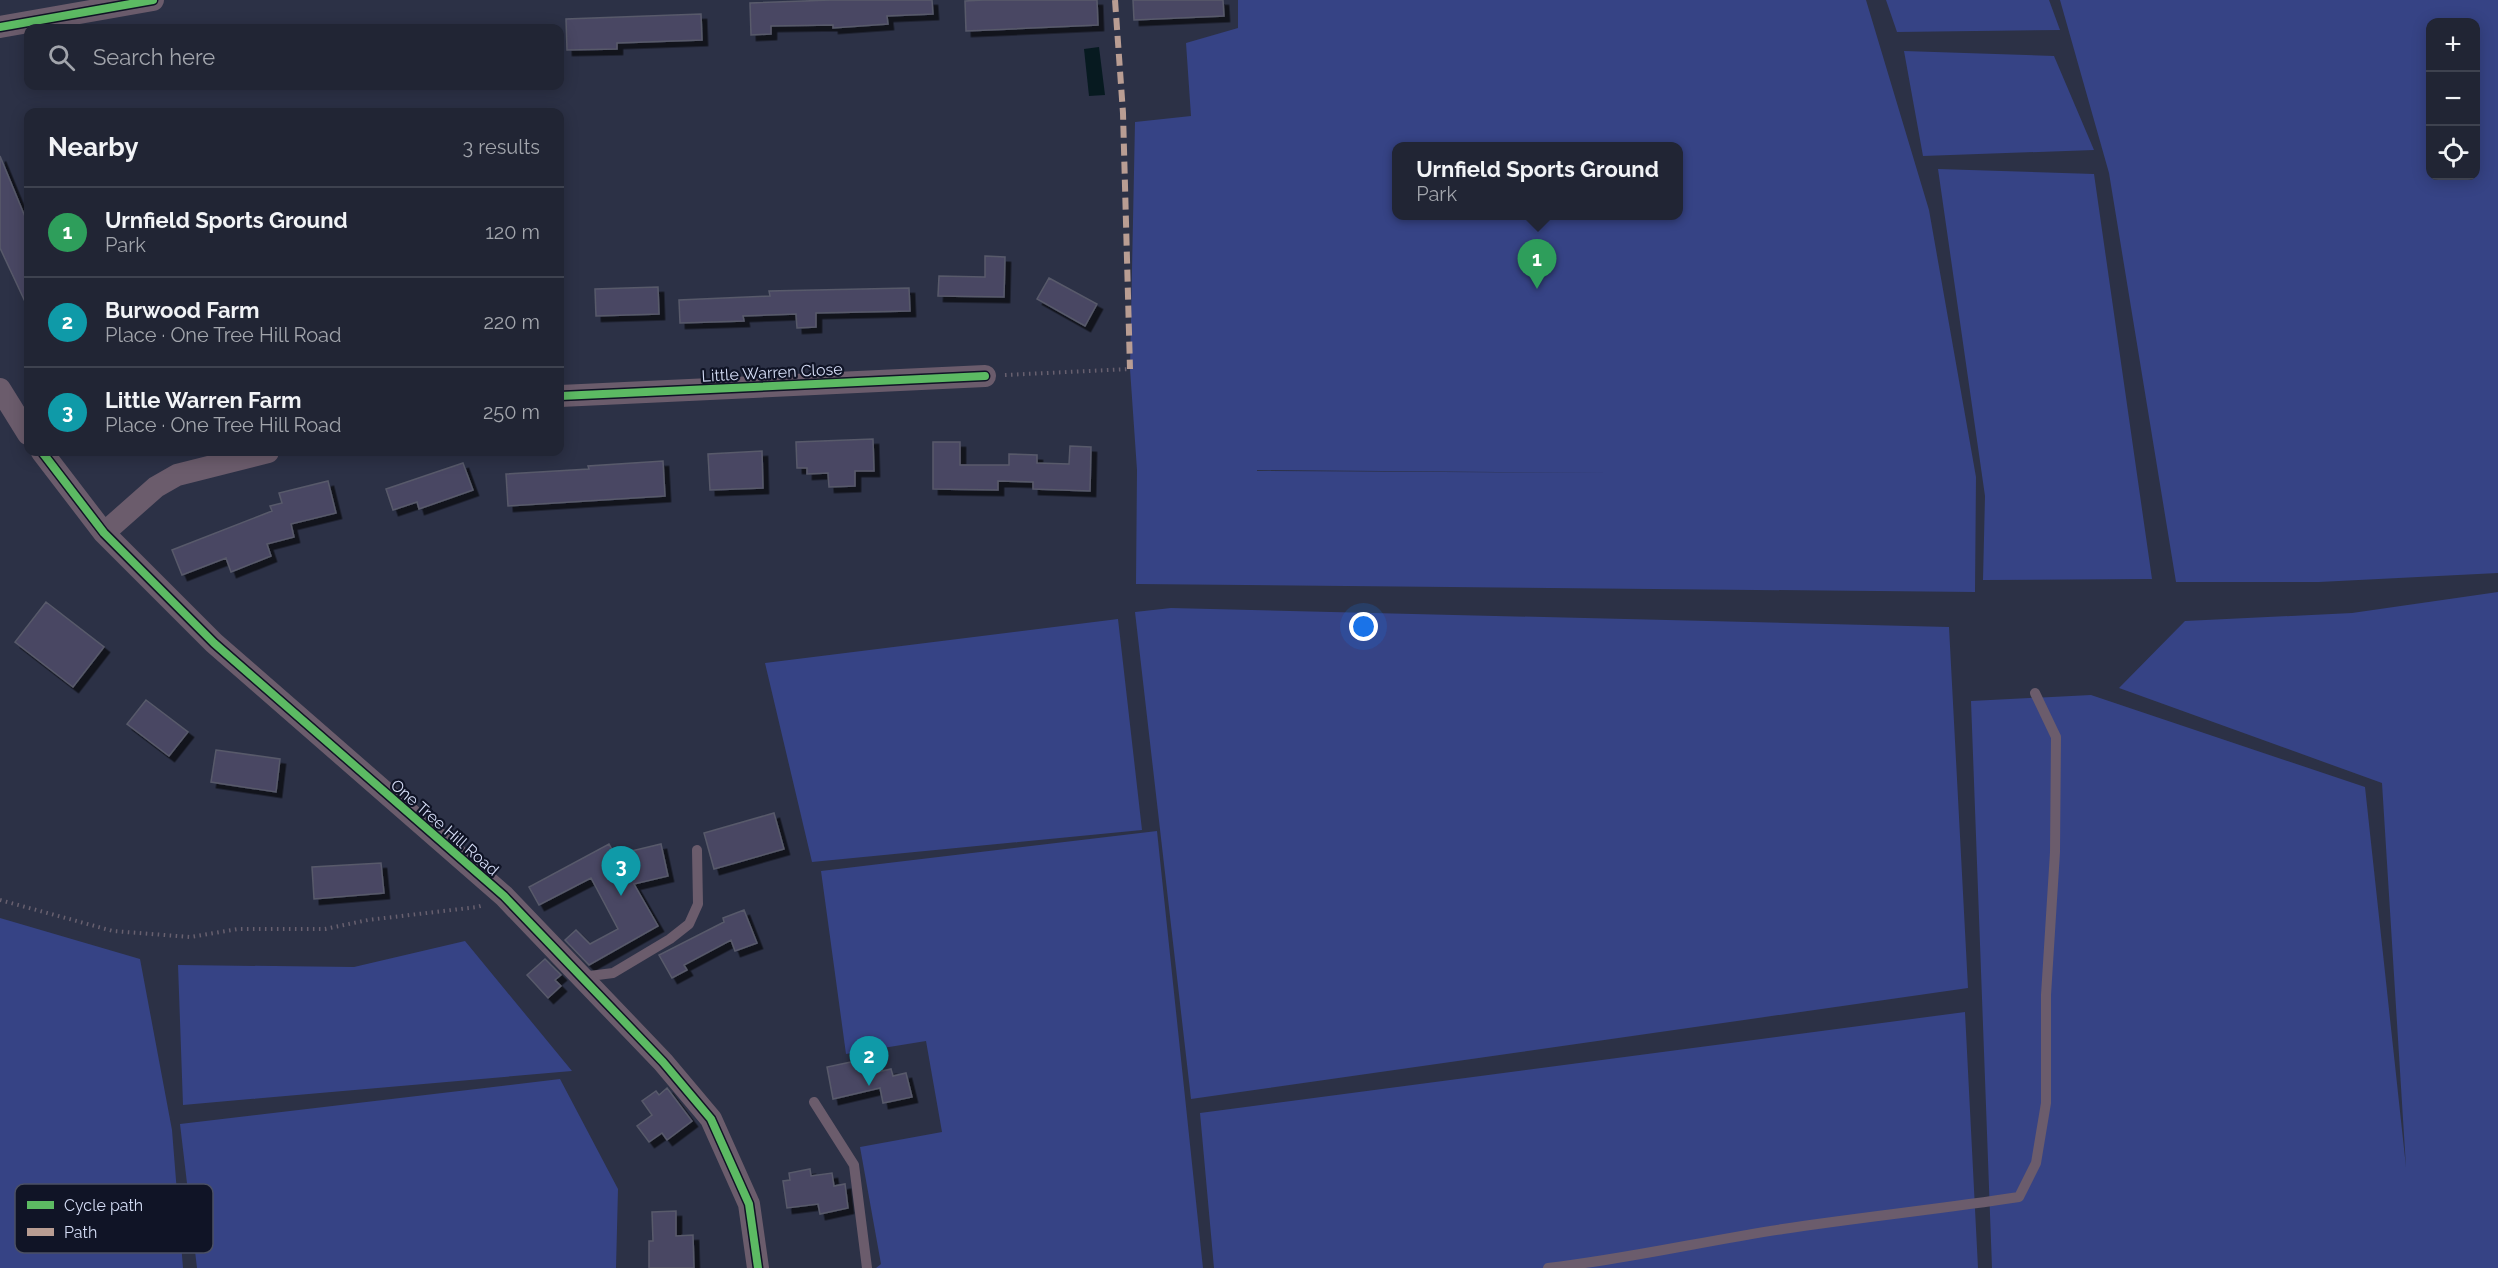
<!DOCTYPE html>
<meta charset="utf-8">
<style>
:root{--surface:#212534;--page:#292d3c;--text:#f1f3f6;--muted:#a2a5ac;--line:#3e424f;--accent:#99a0b8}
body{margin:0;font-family:Raleway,sans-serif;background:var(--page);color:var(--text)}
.controls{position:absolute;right:18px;top:18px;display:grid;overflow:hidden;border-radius:12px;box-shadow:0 3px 15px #0003}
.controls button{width:54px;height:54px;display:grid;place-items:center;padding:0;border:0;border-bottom:2px solid var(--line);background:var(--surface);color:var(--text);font:30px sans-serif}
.you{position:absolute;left:1364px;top:627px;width:21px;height:21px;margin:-15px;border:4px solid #fff;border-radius:50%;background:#1a73e8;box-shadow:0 0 0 9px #1a73e833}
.badge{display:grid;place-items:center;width:39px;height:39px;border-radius:50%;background:var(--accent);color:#fff;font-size:20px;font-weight:700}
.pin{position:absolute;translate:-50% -50px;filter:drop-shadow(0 2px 3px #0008)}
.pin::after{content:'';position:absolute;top:32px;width:21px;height:18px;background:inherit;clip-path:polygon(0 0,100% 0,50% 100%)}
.popup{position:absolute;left:1392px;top:142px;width:291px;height:78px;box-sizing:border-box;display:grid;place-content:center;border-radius:12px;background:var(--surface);filter:drop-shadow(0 2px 4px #0005);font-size:20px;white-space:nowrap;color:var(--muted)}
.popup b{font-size:22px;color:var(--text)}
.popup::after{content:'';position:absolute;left:50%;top:100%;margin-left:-12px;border:12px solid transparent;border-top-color:var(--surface)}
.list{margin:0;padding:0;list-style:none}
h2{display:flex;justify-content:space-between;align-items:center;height:78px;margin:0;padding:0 24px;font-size:26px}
h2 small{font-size:20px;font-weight:400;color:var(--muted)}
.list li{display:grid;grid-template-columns:39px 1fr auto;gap:18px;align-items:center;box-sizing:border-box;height:90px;padding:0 24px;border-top:2px solid var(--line)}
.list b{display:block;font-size:22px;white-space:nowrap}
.list p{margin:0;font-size:20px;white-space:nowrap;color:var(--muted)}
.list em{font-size:20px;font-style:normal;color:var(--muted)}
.icon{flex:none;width:33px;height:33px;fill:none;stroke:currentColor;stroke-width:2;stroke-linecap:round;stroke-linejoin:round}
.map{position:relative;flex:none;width:2498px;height:1268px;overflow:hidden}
.search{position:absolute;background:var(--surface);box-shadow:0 3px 15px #0003;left:24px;top:24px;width:540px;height:66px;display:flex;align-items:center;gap:15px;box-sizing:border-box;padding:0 21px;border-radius:12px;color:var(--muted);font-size:22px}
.panel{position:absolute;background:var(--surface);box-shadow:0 3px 15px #0003;left:24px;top:108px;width:540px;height:348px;border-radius:12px}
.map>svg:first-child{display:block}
.green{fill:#364385;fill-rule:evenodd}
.water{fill:#071a20}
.building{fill:#4a4763;stroke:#585a6b;stroke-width:1.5;filter:url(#shadow)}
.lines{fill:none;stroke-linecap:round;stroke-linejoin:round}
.path{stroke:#68606f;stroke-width:4;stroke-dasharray:1.5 4.5;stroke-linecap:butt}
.lane{stroke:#6b5c6c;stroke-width:10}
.street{stroke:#6b5c6c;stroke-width:22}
.quiet{stroke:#b99d93;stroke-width:6;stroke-dasharray:12 6;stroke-linecap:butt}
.cycleway-casing{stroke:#101426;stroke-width:11}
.cycleway{stroke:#5cba63;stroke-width:8}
.labels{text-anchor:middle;stroke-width:4.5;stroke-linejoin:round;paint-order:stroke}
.street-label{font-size:16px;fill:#d4dcf5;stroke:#101426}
.key{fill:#101426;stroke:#4b5064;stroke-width:1.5}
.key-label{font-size:16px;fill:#d4dcf5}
</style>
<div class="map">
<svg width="2498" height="1268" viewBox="0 0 2498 1268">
<defs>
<filter id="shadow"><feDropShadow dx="5.5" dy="5.5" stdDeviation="0" flood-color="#0009"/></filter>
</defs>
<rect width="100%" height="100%" fill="#2c3146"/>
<path class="green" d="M1238,0h628l63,210 47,267 -1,115 -839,-8 1,-114 -7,-101 5,-247 56,-6 -5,-73 52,-15zM1396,146h282v70h-282zM1257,470l359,3 -359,-2z
M1886,0h163l11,30 -163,2z
M2060,0h438v573l-179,9h-143l-67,-409zM2430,22h46v154h-46z
M1904,51l150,5 40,94 -171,6z
M1938,169l156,5 58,405 -169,1 2,-84z
M2498,592v676h-506l-21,-567 120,-6 274,92 41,380 -24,-384 -263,-95 66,-67 167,-8z
M1171,608l778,19 19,361 -777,111 -56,-487z
M1118,619l24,211 -330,32 -47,-199z
M1157,831l46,437h-327l5,-4 -21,-117 82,-15 -16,-91 -80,13 -25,-183z
M0,918l140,41 32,171 11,138h-183z
M465,941l107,130 -389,34 -5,-140 176,2z
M1965,1012l13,256h-764l-14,-155z
M560,1079l58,110 -2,79h-419l-17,-144z"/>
<path class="water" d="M1099,47l6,48 -16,1 -5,-47z"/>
<path class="building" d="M831,0h101l1,14 -46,2 1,8 -55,4v-3l-62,1v8l-20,1 -1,-32z
M984,0h113l1,25 -132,6 -1,-30z
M1133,0h90l1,16 -90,4z
M701,14l1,26 -85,3v6l-50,1 -1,-31z
M0,156l28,68v84l-28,-60z
M985,256l20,1 -1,40 -66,-1 1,-20 46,1z
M1049,278l48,26 -12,22 -48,-27z
M658,287l1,27 -63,2 -1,-27z
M909,288l1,23 -94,2v14l-19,1 -1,-14 -53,2 1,5 -64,2 -1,-23 91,-4 -1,-5z
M873,439l1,32h-19v15l-26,1 -1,-14 -21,1v-6h-10l-1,-26z
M933,442h27v23h49v-11l28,1v8l32,1 1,-18 21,1 -1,44 -57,-2v-7l-35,-1v9l-65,-1z
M762,451l1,37 -53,2 -2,-36z
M663,461l2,35 -157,10 -2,-32 83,-5 -1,-3z
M463,463l10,27 -54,19 -2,-7 -24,8 -7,-21z
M328,481l8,32 -45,11 3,13 -27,7 4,12 -40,16 -5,-14 -44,17 -10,-25 100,-39 -2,-5 12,-3 -3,-10z
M46,602l58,45 -31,40 -58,-45z
M146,700l42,32 -19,24 -42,-32z
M216,750l64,9 -4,33 -65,-10z
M774,813l10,36 -70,20 -10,-36z
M609,844l6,11 46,-11 7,32 -34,8 24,42 -69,39 -24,-25 11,-10 14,14 28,-15 -27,-51 -52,27 -10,-18z
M381,863l3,30 -70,6 -2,-32z
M744,910l13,33 -22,8 -4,-11 -47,25 3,5 -15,8 -13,-23 65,-33 -1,-4z
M545,959l16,16 -6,5 6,6 -13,12 -21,-23z
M870,1058l3,15 18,-4 2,7 13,-3 6,24 -29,6 -3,-15 -47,11 -6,-32z
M667,1088l25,33 -25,19 -5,-7 -13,9 -12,-16 15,-11 -10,-14 14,-10 3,4z
M810,1169l1,7 21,-3 2,13 11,-2 3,24 -28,6 -2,-10 -31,4 -4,-27 7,-1 -1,-7z
M676,1211v25l17,-1 1,33h-45v-27h4l-1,-29z"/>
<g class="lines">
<path class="path" d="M1005,375l125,-6
M0,900l113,31 77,6 48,-8h87l43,-9 109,-13 7,-2"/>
<path class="lane" d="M582,977l31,-4 57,-34 19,-15 9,-20 -1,-54
M814,1102l40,63 13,103
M1548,1268c79,-9 156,-27 235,-39 79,-12 158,-20 236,-32l17,-34 10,-60v-108l9,-143 1,-115 -21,-44"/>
<path class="street" d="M0,27l153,-27
M0,389l28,45
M560,396l425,-20
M42,452l62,81 110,110 290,253 159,166 48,57 38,85 9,64
M104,533l52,-46 21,-12 91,-23"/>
<path class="quiet" d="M1115,0l8,113 7,256"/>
<g class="cycleway-casing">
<path id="cycleway" d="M0,27l153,-27
M560,396l425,-20
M42,452l62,81 110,110 290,253 159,166 48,57 38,85 9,64"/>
</g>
<use href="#cycleway" class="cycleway"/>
</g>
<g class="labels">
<g class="street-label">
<text transform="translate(772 372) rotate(-3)" y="6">Little Warren Close</text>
<text transform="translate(445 827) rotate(41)" y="6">One Tree Hill Road</text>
</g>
</g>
<rect x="15" y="1184" width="198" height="69" rx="9" class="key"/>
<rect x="27" y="1201" width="27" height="8" fill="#5cba63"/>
<rect x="27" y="1228" width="27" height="8" fill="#b99d93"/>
<g class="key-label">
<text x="64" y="1211">Cycle path</text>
<text x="64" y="1238">Path</text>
</g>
</svg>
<div class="controls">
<button>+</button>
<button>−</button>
<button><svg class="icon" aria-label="locate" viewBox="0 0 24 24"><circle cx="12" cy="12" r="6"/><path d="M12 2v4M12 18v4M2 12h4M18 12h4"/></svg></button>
</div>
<div class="you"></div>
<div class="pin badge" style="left:1537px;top:289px;background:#2e9e5b">1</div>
<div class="popup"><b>Urnfield Sports Ground</b>Park</div>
<div class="pin badge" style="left:869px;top:1086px;background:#0f9aa8">2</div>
<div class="pin badge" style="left:621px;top:896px;background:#0f9aa8">3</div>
<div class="search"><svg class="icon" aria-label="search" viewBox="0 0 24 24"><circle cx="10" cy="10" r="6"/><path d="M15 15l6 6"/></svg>Search here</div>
<section class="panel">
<h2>Nearby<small>3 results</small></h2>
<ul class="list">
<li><span class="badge" style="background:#2e9e5b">1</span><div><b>Urnfield Sports Ground</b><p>Park</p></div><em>120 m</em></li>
<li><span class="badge" style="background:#0f9aa8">2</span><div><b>Burwood Farm</b><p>Place · One Tree Hill Road</p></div><em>220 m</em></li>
<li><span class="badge" style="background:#0f9aa8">3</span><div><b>Little Warren Farm</b><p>Place · One Tree Hill Road</p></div><em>250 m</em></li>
</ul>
</section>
</div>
